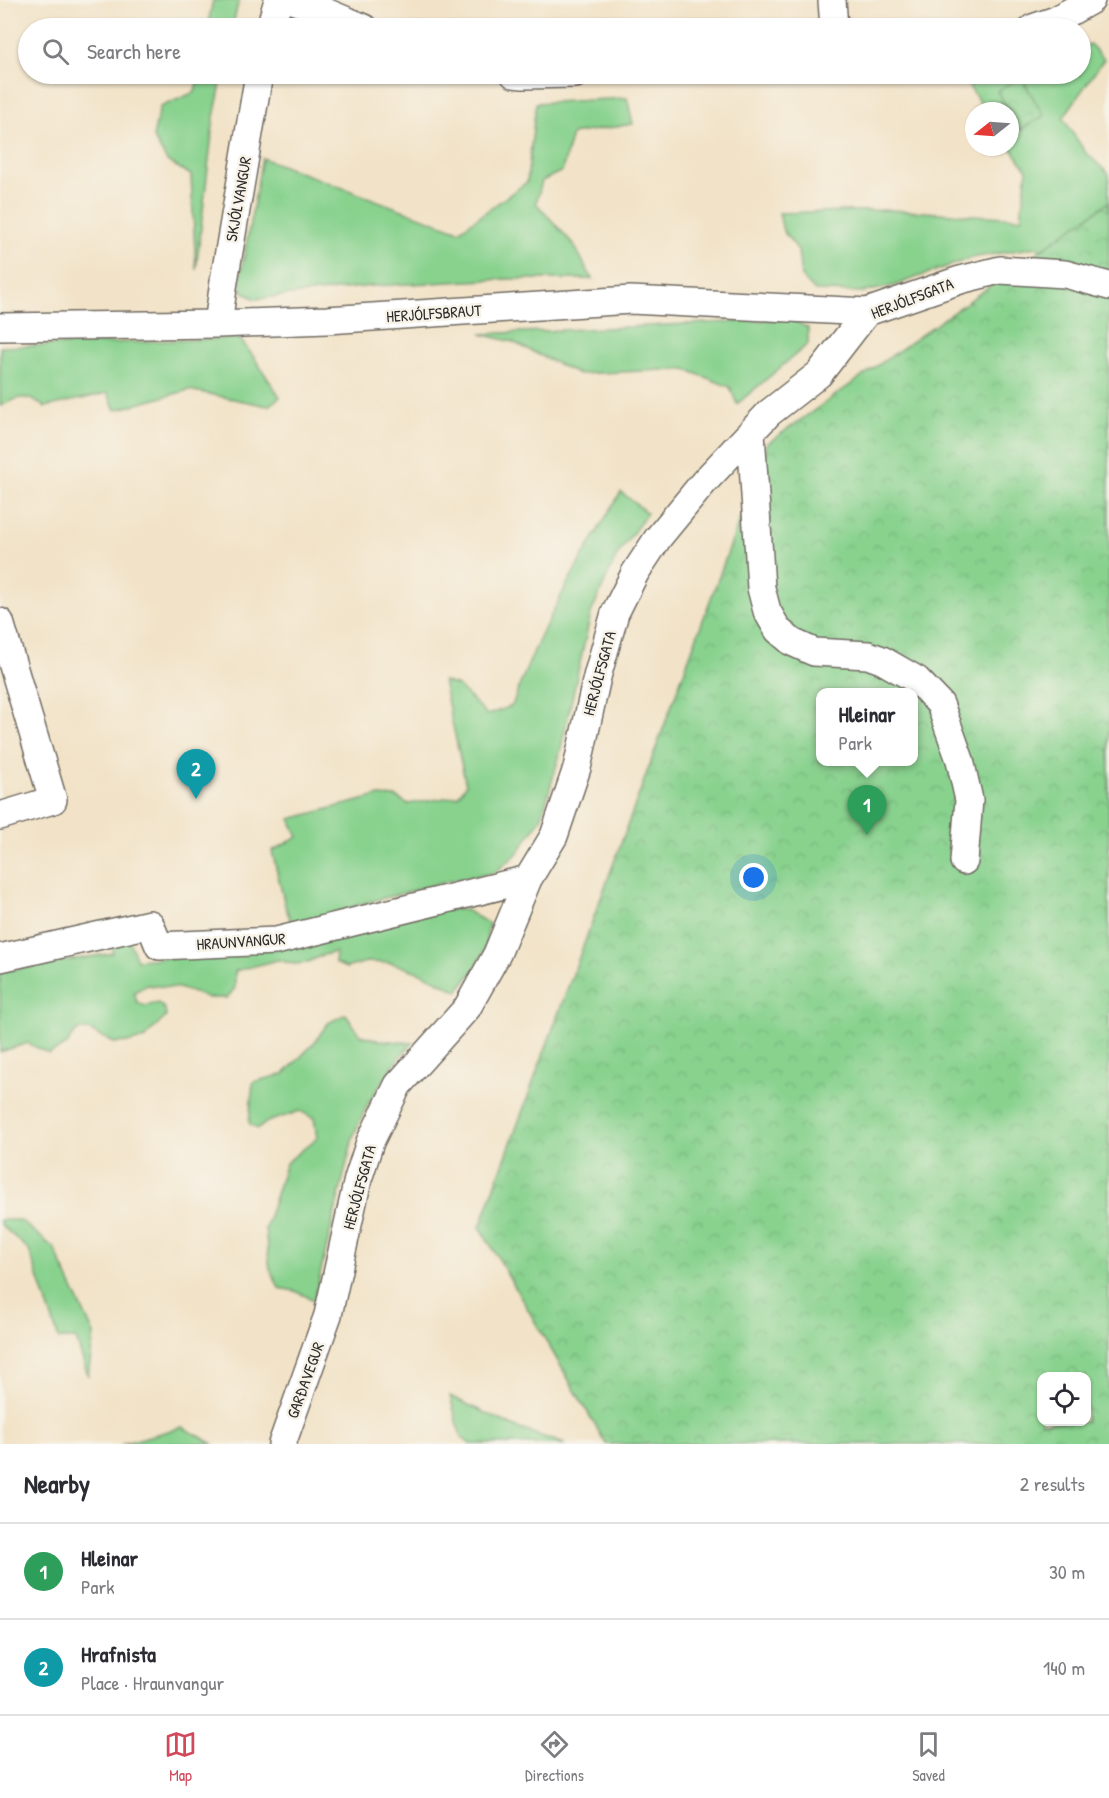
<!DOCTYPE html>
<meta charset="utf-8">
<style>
:root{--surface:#fff;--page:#f7f7f7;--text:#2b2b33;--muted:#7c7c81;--line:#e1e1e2;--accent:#d1495b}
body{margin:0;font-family:"Patrick Hand",sans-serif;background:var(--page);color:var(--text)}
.controls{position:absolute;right:18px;bottom:18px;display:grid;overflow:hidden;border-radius:12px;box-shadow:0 2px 4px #0004}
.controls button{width:54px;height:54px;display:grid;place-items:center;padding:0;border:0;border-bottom:2px solid var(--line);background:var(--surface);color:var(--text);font:30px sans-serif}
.compass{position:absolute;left:965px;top:102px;width:54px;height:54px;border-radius:50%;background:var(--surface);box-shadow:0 2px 4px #0004;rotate:253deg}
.you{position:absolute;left:754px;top:878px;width:21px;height:21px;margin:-15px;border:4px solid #fff;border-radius:50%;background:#1a73e8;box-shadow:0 0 0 9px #1a73e833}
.badge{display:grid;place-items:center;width:39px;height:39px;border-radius:50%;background:var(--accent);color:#fff;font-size:20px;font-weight:700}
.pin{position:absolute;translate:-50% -50px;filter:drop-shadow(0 2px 3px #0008)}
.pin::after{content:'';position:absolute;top:32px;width:21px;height:18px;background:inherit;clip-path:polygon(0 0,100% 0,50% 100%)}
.popup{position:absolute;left:816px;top:688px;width:102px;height:78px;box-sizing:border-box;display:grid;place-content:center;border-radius:12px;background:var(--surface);filter:drop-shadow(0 2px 4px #0005);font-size:20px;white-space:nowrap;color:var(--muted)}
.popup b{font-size:22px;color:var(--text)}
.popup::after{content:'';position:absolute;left:50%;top:100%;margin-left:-12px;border:12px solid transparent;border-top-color:var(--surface)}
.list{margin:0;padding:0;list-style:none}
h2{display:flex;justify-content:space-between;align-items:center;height:78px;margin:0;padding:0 24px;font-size:26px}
h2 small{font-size:20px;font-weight:400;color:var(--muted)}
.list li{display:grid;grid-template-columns:39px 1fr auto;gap:18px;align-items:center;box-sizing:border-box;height:96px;padding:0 24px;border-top:2px solid var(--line)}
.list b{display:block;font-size:22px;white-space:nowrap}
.list p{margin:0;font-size:20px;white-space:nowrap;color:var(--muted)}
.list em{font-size:20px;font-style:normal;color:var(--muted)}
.icon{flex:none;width:33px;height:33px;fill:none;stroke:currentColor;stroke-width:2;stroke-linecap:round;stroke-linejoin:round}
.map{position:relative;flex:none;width:1109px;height:1444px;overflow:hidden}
.search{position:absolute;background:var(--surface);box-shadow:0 2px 4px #0004;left:18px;right:18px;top:18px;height:66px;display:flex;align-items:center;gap:15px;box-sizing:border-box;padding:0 21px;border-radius:33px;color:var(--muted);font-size:22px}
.sheet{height:270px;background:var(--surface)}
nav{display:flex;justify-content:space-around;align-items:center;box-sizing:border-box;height:84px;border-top:2px solid var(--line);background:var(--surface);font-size:16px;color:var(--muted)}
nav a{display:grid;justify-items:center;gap:3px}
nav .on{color:var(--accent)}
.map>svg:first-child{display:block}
.grass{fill:#88d28e;stroke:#5a7e5c;stroke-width:1.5}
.park{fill:url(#park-crowns);stroke:#5a7e5c;stroke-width:1.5;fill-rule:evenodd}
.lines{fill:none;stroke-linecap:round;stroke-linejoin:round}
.minor-casing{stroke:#716b62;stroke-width:30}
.minor{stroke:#fff;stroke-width:27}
.labels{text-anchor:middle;stroke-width:5;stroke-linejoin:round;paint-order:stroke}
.street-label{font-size:16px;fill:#2b2b2b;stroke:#f7f3e8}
</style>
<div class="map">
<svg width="1109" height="1444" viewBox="0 0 1109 1444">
<defs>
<pattern id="park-crowns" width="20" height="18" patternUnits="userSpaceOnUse" patternTransform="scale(1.5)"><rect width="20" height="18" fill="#88d28e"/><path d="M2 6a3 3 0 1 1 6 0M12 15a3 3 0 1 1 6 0" fill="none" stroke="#76b47b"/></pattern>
</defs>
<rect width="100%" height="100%" fill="#f7f3e8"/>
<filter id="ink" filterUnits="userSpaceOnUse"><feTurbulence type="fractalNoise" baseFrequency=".0167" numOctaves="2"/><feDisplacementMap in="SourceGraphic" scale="12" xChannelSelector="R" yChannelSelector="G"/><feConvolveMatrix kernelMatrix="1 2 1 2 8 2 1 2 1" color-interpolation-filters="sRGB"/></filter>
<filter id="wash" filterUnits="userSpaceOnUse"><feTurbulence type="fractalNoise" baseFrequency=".008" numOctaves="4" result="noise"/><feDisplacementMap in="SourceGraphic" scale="24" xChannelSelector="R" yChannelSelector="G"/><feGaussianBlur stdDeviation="1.35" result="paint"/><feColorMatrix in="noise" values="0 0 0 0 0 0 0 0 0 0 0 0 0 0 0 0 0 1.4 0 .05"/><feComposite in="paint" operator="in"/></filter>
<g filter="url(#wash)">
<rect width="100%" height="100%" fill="#f2e3c8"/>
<path class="grass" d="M213,0h26l-7,28h-25z
M1090,44l14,15 -41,59 22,34 24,22v60l-16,25 -57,-12 -65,11 -78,28 -29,6 -49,-1 -14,-15 -3,-26 -15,-19 -4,-18 111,-3 131,8 6,-48 -17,-24v-35h-24l-23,-33 16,-4h101l1,-27z
M199,74h24l-9,43 -18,153 -5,-95 -24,-14 -14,-24 7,-30 35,-15z
M627,98l6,26 -61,10 -10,37 -20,10 -6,22 38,42 18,34h-85l-135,7 -117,13 -13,-8 -2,-12 22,-121 197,73 68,-49 9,-79z
M791,319l17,9v16l-71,60 -7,-17 -45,-18 -107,5 -65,-32 -32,-8z
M239,338l14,18 27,41 -12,9 -79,-16 -74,20 -7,-17 -63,14c-19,-13 -24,-11 -45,-1v-59z
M621,492l26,21 -31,44 -25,56 -32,144 -18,62 -25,36 -22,18 -40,7 -93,24 -68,24 -8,-23 -13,-54 26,-14 -8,-18 88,-23 18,1 12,7 50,-8 8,-11 -23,-104 15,5 29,29 25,-9c27,-77 67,-145 109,-214z
M435,908l31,2 23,14 -4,25 -11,21 -16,21 -37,-18 -29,-10 -26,-1 -20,6 -11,-5 1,-11 -13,3 -17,8 -12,1 -16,-4 -43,11v17l-8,10h-18l-30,-10 -32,-3 -13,7 3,10 8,4 13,-3 7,6 1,8 -14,13 -7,8 -14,4 -17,1 -25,-13h-11l-7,7 -4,8 -18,9 -21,-11 -28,9v-80l113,-19 -1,-13 16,-2 9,22 133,-11z
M346,1014l14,21 19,5 34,3 -14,14 -31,46 -15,34 -39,163 -19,-9 -16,-3 -9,-19 -5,-40 21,-66 31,-25 -3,-20 -14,-7 -33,11 -9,7 -9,-6 4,-41 31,-8 30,-31 14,-20z
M0,1220h20l34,28 40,86 -6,42 -12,-37h-17l-30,-89 -29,-26z
M450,1396l67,32 48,16h-95l-9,-7z
M182,1427l32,17h-93z"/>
<path class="park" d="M1021,77l23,39 -24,14 -23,-39z
M1109,202v1242h-503l-126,-217 288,-784zM820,692h94v70h-94zM1042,1376h44v46h-44z"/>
</g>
<g filter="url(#ink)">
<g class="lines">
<g class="minor-casing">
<path id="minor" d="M292,0l24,8 48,20
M832,0l2,28
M270,28l8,-28
M1033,28l23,-8 35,-20
M514,74l9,1 52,-1
M218,324l6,-43 35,-207
M0,327l218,-3 109,-4 304,-20 236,12
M751,433l10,155 6,23 11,19 14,12 22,10 54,3 14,5 35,20 23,24 20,56 9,40 -5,61
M0,622l53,178 -53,16
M0,958l150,-34 9,22 117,-5 252,-62
M282,1444l46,-129 30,-136 12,-37 28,-57 69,-77 30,-54 31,-75 26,-43 23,-68 20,-91 18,-64 20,-40 23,-35 46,-56 65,-69 50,-39 48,-62 93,-32 40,-10 65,4 44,12"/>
</g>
<use href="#minor" class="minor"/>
</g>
</g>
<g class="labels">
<g class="street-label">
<text transform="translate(238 199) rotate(-80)" y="6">SKJÓLVANGUR</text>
<text transform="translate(912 298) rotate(-21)" y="6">HERJÓLFSGATA</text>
<text transform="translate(434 313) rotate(-4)" y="6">HERJÓLFSBRAUT</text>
<text transform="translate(599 673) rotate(-75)" y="6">HERJÓLFSGATA</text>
<text transform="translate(241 941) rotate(-4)" y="6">HRAUNVANGUR</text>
<text transform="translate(359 1187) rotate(-75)" y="6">HERJÓLFSGATA</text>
<text transform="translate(305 1380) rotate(-70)" y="6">GARÐAVEGUR</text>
</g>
</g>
</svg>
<div class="controls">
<button><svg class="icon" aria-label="locate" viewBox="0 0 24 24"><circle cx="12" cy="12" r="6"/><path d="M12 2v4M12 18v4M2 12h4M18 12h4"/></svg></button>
</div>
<svg class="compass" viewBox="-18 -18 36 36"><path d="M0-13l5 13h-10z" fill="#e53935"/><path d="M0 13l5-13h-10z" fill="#7c7c81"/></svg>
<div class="you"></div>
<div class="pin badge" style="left:867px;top:835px;background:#2e9e5b">1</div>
<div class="popup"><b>Hleinar</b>Park</div>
<div class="pin badge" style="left:196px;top:799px;background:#0f9aa8">2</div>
<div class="search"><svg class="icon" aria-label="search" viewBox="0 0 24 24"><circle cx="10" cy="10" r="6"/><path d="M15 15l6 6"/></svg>Search here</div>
</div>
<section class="sheet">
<h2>Nearby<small>2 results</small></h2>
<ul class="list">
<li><span class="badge" style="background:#2e9e5b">1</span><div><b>Hleinar</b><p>Park</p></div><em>30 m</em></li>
<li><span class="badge" style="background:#0f9aa8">2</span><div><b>Hrafnista</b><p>Place · Hraunvangur</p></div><em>140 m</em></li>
</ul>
</section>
<nav>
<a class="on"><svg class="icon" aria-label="map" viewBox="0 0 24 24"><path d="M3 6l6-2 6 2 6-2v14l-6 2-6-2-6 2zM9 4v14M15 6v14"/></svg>Map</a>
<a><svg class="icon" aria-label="directions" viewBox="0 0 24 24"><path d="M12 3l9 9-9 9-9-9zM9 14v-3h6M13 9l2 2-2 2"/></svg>Directions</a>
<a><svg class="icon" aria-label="saved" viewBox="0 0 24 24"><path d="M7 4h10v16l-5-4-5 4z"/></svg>Saved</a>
</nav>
